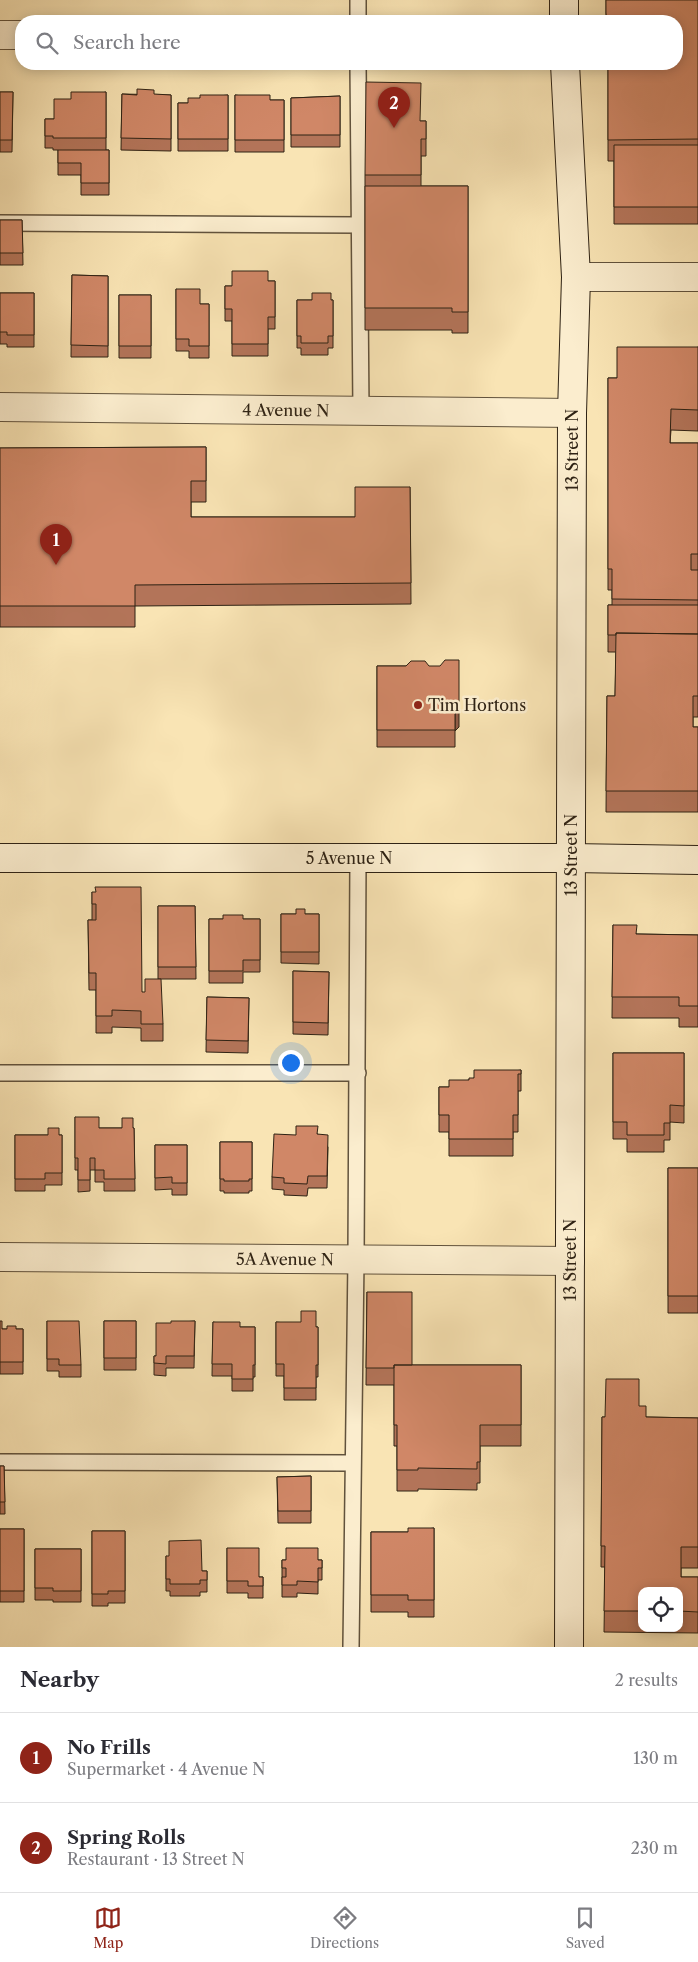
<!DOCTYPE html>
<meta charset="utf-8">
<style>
:root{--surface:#fff;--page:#f7f7f7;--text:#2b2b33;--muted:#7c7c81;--line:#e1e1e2;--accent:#8f2418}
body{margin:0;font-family:"Libre Caslon Text",serif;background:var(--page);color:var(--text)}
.controls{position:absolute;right:15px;bottom:15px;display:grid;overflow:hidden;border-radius:10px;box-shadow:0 2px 12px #0003}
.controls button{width:45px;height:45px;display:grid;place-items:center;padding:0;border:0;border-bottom:1px solid var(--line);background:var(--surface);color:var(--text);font:25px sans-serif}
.you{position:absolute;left:290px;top:1062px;width:18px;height:18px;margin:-12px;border:4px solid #fff;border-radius:50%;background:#1a73e8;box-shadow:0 0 0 8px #1a73e833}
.badge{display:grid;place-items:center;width:32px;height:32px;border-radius:50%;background:var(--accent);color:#fff;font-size:16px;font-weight:700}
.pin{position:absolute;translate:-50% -41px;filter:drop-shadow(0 1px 2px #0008)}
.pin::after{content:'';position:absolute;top:26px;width:18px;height:15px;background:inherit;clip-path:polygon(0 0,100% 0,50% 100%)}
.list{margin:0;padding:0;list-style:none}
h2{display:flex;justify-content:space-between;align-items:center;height:65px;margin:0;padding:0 20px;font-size:21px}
h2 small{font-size:16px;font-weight:400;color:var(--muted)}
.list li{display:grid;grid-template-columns:32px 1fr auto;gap:15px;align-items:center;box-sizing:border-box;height:90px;padding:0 20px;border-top:1px solid var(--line)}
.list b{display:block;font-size:19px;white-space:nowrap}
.list p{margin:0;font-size:16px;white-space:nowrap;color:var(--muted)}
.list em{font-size:16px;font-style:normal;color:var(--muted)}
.icon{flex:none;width:28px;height:28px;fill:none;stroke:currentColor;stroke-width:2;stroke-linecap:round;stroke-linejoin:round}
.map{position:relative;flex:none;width:698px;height:1647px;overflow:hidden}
.search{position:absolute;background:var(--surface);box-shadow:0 2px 12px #0003;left:15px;right:15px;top:15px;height:55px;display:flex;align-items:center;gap:12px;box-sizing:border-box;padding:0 18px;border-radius:20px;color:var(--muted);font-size:19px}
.sheet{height:245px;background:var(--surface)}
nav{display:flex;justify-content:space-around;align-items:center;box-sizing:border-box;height:70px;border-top:1px solid var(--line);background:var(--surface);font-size:14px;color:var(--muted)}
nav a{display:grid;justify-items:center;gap:2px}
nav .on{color:var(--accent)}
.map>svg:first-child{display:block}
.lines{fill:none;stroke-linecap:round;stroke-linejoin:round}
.lane-casing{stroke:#61523c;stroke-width:18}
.street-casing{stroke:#61523c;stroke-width:30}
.secondary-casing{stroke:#2e2214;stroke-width:30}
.lane{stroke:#fbedce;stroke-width:15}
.street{stroke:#fbedce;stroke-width:28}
.secondary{stroke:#fbedce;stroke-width:28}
.wall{fill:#b37459;stroke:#2e2214;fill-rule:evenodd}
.shaded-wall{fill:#925e48;stroke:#2e2214}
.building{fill:#d08767;stroke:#2e2214}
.poi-dot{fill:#8f2418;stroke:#fbedce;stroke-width:2}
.labels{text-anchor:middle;stroke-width:5;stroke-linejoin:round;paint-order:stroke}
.street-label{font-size:16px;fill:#2e2214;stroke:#fbedce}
.poi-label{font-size:16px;fill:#2e2214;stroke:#fbedce;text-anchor:start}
</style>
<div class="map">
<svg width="698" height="1647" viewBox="0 0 698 1647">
<rect width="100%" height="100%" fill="#f9e4b4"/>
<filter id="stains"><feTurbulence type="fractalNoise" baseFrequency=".004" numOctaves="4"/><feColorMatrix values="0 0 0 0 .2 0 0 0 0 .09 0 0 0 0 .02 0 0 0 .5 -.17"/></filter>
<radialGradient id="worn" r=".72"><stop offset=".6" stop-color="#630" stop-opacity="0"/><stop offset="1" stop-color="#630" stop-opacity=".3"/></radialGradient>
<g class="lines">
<g class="lane-casing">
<path id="lane" d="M358,21v-21
M358,64l3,347
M0,223l359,2
M0,1073h358
M0,1462l353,1
M351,1647l5,-388 2,-401"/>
</g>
<g class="street-casing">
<g id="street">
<path d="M0,35h21"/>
<path d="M576,277h122"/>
<path id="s1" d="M0,407l572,6"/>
<path id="s2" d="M0,1257l570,4"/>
</g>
</g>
<g class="secondary-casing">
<g id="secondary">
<path d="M564,21v-21"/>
<path d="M565,64l11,213 -4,136 -3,1234"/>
<path id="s3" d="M0,858h571l127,2"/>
</g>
</g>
<use href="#lane" class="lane"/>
<use href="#street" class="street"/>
<use href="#secondary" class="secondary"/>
</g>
<path class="wall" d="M606,0h92v224h-84v-63h-6v-97l69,-43h-71z
M0,92h13l-1,60h-12z
M106,92v58h3v45h-28v-20h-23v-25h-5v-2h-8v-29h9l17,-20z
M122,94l49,1v56l-50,-1z
M228,95v56h-50v-48h10l12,-5z
M235,95l35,5h14v52h-49z
M340,96v51h-49v-49z
M420,121h6v35h-5v30h47v147h-16v-3h-87v-155z
M0,220h22l1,45h-23z
M72,275l36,1v81h-37z
M268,281h7v48h-7v27h-36v-35h-7v-35h7z
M176,289l24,15h9v54h-20v-7h-13z
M0,293h34v54h-27v-3h-7z
M119,295h32v63h-32z
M297,300h36v48h-5v7h-27v-7h-4z
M698,347v84l-27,-1 -1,13h28v274h-5v10h5v85h-92l1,-116h8l1,-44h-8v-47h4v-15h-4v-212h9z
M206,447v55h-15v15h164l55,-30 1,117 -276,2v21h-135v-179z
M377,666h29l53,61 -4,4v16h-78z
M92,892l50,100 21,32v17h-22v-13l-29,-1v6h-16v-43h-7l-1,-70h4z
M158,906h37l1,73h-38z
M281,914h38v50l-38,-1z
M209,919h51v53h-17v11h-34z
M613,925l24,9 61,1v92h-19v-9h-67z
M293,971l36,1 -1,63 -35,-1z
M207,997l42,1 -1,55 -42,-1z
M613,1053h71v70l-14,-1v18h-6v12h-37v-13h-14z
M521,1070v21h-3v41h-5v24h-64v-24h-10v-45h10l25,-9z
M75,1117l24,11h35l1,63h-31v-9h-9v-12h-5v21l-12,1v-22h-3z
M318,1134l10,13 -1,41h-19l-1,8 -23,-1v-5l-12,-1v-12l24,-42z
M15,1135h47v50h-17v6h-30z
M220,1142h32v49h-3v2h-25v-2h-4z
M155,1145h32v50h-15v-6l-17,1z
M668,1168h30v145h-30z
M367,1292l45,73h109v81h-41v37h-3v7l-59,-1v2h-21v-45h-3v-61h-28z
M0,1321l2,8h21v45h-23z
M47,1321l34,44v12h-22v-6h-12z
M104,1321h32v49h-32z
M195,1321l-1,47h-28v8l-12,-1v-19h2l15,-33z
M213,1322l27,5h15v50h-2v14h-21v-15h-20z
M276,1322l42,5v50h-2v23h-32v-24h-8z
M639,1406l7,11 52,1v150h-17v9h17v56l-94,-1 1,-65h-4l1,-150h3zM642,1591h37v37h-37z
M0,1466h4l1,48h-5z
M311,1476v47h-33l-1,-46z
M434,1528v89h-26v-5h-37v-80h37z
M0,1529h24v73h-24z
M92,1531h33v72h-17v3h-16z
M227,1548l32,29h4v21h-15v-5h-21z
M35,1549h46v53h-28v-2h-18z
M166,1556l36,15h5v21h-7v4h-30v-5h-4z
M282,1560h40v20h-4v14l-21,-1v4h-15z"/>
<path class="shaded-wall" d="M459,710v17l-4,4v-17z"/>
<path class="building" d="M606,0h92v139l-90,1v-76h69v-43h-70l-1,-8z
M366,82l55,1 -1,38h6v18h-5v36h-56z
M137,89l17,1v4l17,1v44l-50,-1 1,-44 15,1z
M0,92h13l-1,48h-12z
M71,92h35v46h-53v-2h-8v-17h9v-20h17z
M200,95h28v44h-50v-36h10v-5h12z
M235,95h35v5h14v40h-49z
M340,96v39h-49v-37z
M614,145h84v62h-84z
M58,150h51v33h-28v-20h-23z
M365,186h103v126h-16v-4h-87z
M0,220h22l1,33h-23z
M232,271h36v10h7v36h-7v27h-36v-35h-7v-23h7z
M72,275l36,1v70l-37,-1z
M176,289h24v15h9v42h-20v-7h-13z
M0,293h34v42h-27v-3h-7z
M312,293h19v7h2v36h-5v7h-27v-7h-4v-36h15z
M119,295h32v51h-32z
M617,347h81v63l-27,-1 -1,34h28v111h-7v16h7v30l-86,-1v-30h-4v-191h9z
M206,447v34h-15v36h164v-30h55l1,96 -276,2v21h-135v-158z
M608,605h90v29l-82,-1v2h-8z
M616,633l82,1v62h-5v31h5v64h-92l1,-95h8z
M445,660h14v50l-4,4v16h-78v-64h29l5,-5h14l4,5h11z
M95,887h46l1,105h3v-13h16l2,45h-22v-13l-29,-1v6h-16v-43h-7l-1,-53h8v-16h-4v-12h4z
M158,906h37l1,61h-38z
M296,909h9v5h14v38h-38v-38h15z
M223,915h20v4h17v41h-17v11h-34v-52h14z
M613,925h24l-1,9 62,1v71h-19v-9h-67z
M293,971l36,1 -1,51 -35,-1z
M207,997l42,1 -1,43 -42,-1z
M613,1053h71v53l-14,-1v18h-6v12h-37v-13h-14z
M474,1070h47v4h-3v41h-5v24h-64v-24h-10v-28h10v-7h20v-2h5z
M75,1117h24v11h23v-10h11v10h1l1,51h-31v-9h-9v-12h-5v22h-12v-22h-3z
M296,1126h22l-1,8 11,1 -1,41h-19l-1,8 -23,-1v-5l-12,-1 2,-43 22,1z
M48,1128h11v7h3v38h-17v6h-30v-44h33z
M220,1142h32v37h-3v2h-25v-2h-4z
M155,1145h32v38h-15v-6l-17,1z
M668,1168h30v128h-30z
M367,1292h45v73h-18v3h-28z
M301,1311h15v16h2v38h-2v23h-32v-24h-8v-42h25z
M0,1321h2v8h5v-3h9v3h7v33h-23z
M47,1321h32l2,44h-22v-6h-12z
M104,1321h32v37h-32z
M171,1321h24l-1,35h-28v8l-12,-1v-7h2v-33h15z
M213,1322h27v5h15v38h-2v14h-21v-15h-20z
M394,1365h127v60h-41v37h-3v7l-59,-1v2h-21v-45h-3z
M606,1379h33v27h7v11l52,1v129h-17v30h17v35l-19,-1v-20h-37v20h-38l1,-65h-4l1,-129h3z
M0,1466h4l1,36h-5z
M311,1476v35h-33l-1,-34z
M408,1528h26v72h-26v-5h-37v-63h37z
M0,1529h24v62h-24z
M92,1531h33v60h-17v3h-16z
M201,1540l1,31h5v9h-7v4h-30v-5h-4v-23h3v-15z
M227,1548h32v29h4v9h-15v-5h-21z
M286,1548h32v12h4v8h-4v14l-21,-1v4h-15v-8h4v-9h-4v-8h4z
M35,1549h46v42h-28v-3h-18z"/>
<circle class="poi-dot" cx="418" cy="705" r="5"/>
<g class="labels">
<g class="street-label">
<text dy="6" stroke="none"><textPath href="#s1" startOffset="286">4 Avenue N</textPath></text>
<text transform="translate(572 450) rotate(-90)" y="6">13 Street N</text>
<text transform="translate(571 855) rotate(-90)" y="6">13 Street N</text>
<text dy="6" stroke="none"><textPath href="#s3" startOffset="349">5 Avenue N</textPath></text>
<text dy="6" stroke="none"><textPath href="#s2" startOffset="285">5A Avenue N</textPath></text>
<text transform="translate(570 1260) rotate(-90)" y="6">13 Street N</text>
</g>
<g class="poi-label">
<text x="428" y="711">Tim Hortons</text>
</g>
</g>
<rect width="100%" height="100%" filter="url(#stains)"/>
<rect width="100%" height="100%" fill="url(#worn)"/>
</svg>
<div class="controls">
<button><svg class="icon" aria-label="locate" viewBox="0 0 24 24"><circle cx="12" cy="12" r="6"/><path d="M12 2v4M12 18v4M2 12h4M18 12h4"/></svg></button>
</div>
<div class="you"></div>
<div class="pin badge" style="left:56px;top:565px">1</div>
<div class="pin badge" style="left:394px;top:128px">2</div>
<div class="search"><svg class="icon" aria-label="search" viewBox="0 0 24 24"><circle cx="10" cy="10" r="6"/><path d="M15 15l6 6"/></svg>Search here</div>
</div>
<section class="sheet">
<h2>Nearby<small>2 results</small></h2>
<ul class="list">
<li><span class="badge">1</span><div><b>No Frills</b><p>Supermarket · 4 Avenue N</p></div><em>130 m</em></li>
<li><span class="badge">2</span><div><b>Spring Rolls</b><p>Restaurant · 13 Street N</p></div><em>230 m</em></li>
</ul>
</section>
<nav>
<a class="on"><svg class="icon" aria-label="map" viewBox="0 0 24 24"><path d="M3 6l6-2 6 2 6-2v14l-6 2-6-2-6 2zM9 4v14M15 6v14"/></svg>Map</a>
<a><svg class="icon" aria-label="directions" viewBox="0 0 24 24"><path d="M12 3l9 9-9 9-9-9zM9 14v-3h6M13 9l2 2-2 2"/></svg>Directions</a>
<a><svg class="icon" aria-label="saved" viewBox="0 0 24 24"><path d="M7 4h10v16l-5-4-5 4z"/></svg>Saved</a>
</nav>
